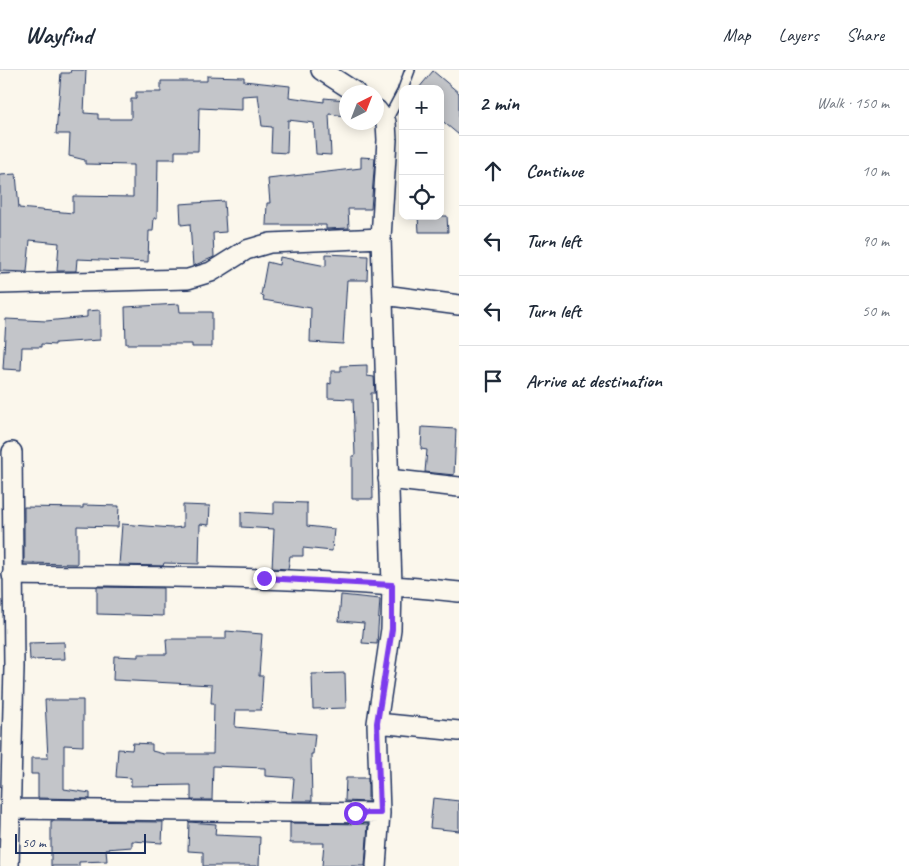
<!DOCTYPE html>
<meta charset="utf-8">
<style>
:root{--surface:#fff;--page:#f6f6f7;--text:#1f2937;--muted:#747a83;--line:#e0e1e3}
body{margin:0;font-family:Caveat,sans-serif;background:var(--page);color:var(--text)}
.controls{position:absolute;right:15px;top:15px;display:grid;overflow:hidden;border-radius:10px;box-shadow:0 2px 12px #0003}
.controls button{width:45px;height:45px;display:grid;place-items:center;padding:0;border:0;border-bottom:1px solid var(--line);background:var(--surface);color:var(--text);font:25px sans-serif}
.compass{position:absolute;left:339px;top:15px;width:45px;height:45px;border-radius:50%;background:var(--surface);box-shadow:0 2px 12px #0003;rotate:42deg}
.scale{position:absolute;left:15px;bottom:12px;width:131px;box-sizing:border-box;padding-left:5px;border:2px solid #1b2f5e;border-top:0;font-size:14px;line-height:18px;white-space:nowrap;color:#1b2f5e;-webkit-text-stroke:4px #fbf7ec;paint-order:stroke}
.stop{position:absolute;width:15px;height:15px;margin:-11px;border:4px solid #7c3aed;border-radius:50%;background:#fff}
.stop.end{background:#7c3aed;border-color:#fff;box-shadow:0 1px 5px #0008}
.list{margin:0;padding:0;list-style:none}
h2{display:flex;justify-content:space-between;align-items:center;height:65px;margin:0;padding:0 20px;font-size:21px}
h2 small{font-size:16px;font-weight:400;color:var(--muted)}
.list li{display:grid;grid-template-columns:32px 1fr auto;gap:15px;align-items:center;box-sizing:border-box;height:70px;padding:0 20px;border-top:1px solid var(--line)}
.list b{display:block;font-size:19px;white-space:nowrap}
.list em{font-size:16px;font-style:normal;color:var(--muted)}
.icon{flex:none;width:28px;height:28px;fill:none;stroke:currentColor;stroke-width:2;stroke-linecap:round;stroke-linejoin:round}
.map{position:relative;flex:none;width:459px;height:796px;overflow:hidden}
header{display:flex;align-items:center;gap:30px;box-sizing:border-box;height:70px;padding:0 25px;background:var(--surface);border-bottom:1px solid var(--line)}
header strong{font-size:24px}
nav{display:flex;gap:28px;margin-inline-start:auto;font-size:18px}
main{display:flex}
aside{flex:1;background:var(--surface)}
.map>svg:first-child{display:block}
.building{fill:#c3c5c9;stroke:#1b2f5e}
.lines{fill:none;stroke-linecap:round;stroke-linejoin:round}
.lane-casing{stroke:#1b2f5e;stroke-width:12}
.street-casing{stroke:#1b2f5e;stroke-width:22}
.lane{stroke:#fbf7ec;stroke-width:9}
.street{stroke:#fbf7ec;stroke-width:19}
.route{stroke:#7c3aed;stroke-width:6}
</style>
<header>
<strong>Wayfind</strong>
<nav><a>Map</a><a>Layers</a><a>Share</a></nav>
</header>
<main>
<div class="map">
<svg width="459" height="796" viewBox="0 0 459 796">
<rect width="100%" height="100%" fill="#fbf7ec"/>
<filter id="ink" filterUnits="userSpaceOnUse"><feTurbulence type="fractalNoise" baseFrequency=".02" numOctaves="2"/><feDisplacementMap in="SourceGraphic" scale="10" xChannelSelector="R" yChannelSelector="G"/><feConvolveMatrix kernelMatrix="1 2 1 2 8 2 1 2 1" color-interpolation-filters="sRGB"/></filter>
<g filter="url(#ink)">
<path class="building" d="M71,0h15l-2,43 14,1v5h33v-20h5v-7h25v-11h46v-5l37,1v4l46,5 -1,11 35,5v-4l22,2v16l-17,-2 2,41 -15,-1 -2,-31 -26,-3 -1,33 -16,-1 1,-25 -10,-1 -4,-31 -16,1v14l-43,-2 -1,43h-23v8h-17l-1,59h-3l-1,13h-4l-1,31 -71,-3 -1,12h-19l2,-28 -29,-3 -3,32 -27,-1v-96l16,-1 3,34 54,5v-17l60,1v-32l-48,-1v-4l-16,-4 1,-22h-14l5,-61h9z
M433,1l26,22v42l-19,-16v-30h-22z
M361,87l14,1 -4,51h-23l1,19 -23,1v-4h-60l1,-22h3l-2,-24 93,-11z
M224,131l2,31 -13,1 1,24 -21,9 -3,-42 -9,1 -1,-21z
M418,146h29l1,16h-29z
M326,184l42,2 -1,24h-20l-4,64 -33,-2 1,-34 -48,-8 1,-4 -3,-1 6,-33 12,3 1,-8 46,9z
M179,234l1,8h32v35h-20v-3h-66l-1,-37z
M100,240v30l-45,3v2l-14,-1v3h-19l-1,23 -18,-1 3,-50 40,2 41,-4v-6z
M367,295v11l7,1 1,16h-4l2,106h-21v-43h3l-2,-57 -25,-1v-15l3,1v-13h10v-5z
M422,357l34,2 -2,46 -29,-3 2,-22 -6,-1z
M274,432l33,1v23l27,3 -2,22 -29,-3v8h-13l-2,13 -16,-1 2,-39 -33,-2v-15l33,2z
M83,435l36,1 -1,21 -41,-1v38l-53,-1v-56l59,1z
M183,435l27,1 -1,19 -9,-1 -1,40 -35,-1 -1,3 -44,-1 3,-41 50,4 11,-1z
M97,517l66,1v28l-66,-2z
M341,525l39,4 -3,45 -15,-1 2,-20 -25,-2z
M226,561l36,3 -3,42h4l-2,34h-25l-1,17 80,7 -2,20h-2l1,47h-20l2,-23 -29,-2v-8l-52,-2 -1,34h-21v-15l-60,1v-8l-15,-1 2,-28 14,1 1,-7 19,1v7l12,3h49l1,-51h-3l1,-18 -99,-5 1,-24 24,1v-3h29l-1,-15h60z
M64,572l1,17 -35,1 -1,-17z
M345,603l1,35 -33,1 -1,-35z
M45,630h38v46l-19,-1v44l26,4v6l-52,-1v-24h-7v-16h17z
M346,708h22v24l-23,-1z
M433,728l26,3v30l-29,-3z
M51,751l112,1 -1,21 -30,-2v6l-26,2 1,12 -28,1v4h-28z
M189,752l27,2 -1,11 45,2 -1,29h-56v-14l-15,-1z
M290,753l78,1 -3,42h-43l2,-23h-34z"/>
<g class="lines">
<g class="lane-casing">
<path id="lane" d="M403,19l7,-19
M386,52l17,-32"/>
</g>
<g class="street-casing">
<path id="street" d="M321,0l34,22
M0,214l188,-5 23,-7 35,-22 24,-7 111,-5
M384,225l75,10
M388,409l71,8
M12,505c149,2 298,1 447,17
M377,653l82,8
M11,739l369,4
M9,796l5,-199 -2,-215
M376,796l4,-53 -3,-90 14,-94 1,-44 -11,-347 6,-98 -1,-18 -9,-12"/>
</g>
<use href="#lane" class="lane"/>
<use href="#street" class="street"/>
</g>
</g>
<g class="lines" filter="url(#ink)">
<path class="route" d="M264,508l128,7v44l-15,94 3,90h-25"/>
</g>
</svg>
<div class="controls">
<button>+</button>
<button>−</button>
<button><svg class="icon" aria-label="locate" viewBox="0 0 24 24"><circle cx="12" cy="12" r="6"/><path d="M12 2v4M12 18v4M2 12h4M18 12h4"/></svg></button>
</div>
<svg class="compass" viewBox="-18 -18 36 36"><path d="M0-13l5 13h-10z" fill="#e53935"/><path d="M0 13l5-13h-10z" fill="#747a83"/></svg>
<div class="scale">50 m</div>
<div class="stop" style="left:355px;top:743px"></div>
<div class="stop end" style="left:264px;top:508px"></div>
</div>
<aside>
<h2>2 min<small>Walk · 150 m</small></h2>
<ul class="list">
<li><svg class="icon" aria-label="ahead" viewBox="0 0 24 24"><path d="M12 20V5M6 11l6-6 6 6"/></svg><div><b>Continue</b></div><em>10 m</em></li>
<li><svg class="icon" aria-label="left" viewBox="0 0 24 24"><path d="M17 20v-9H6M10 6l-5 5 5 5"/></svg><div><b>Turn left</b></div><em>90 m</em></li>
<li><svg class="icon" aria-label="left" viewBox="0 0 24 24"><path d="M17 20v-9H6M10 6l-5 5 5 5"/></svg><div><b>Turn left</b></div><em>50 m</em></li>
<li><svg class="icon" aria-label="arrive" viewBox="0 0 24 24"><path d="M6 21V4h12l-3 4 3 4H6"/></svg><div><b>Arrive at destination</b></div></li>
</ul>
</aside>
</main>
